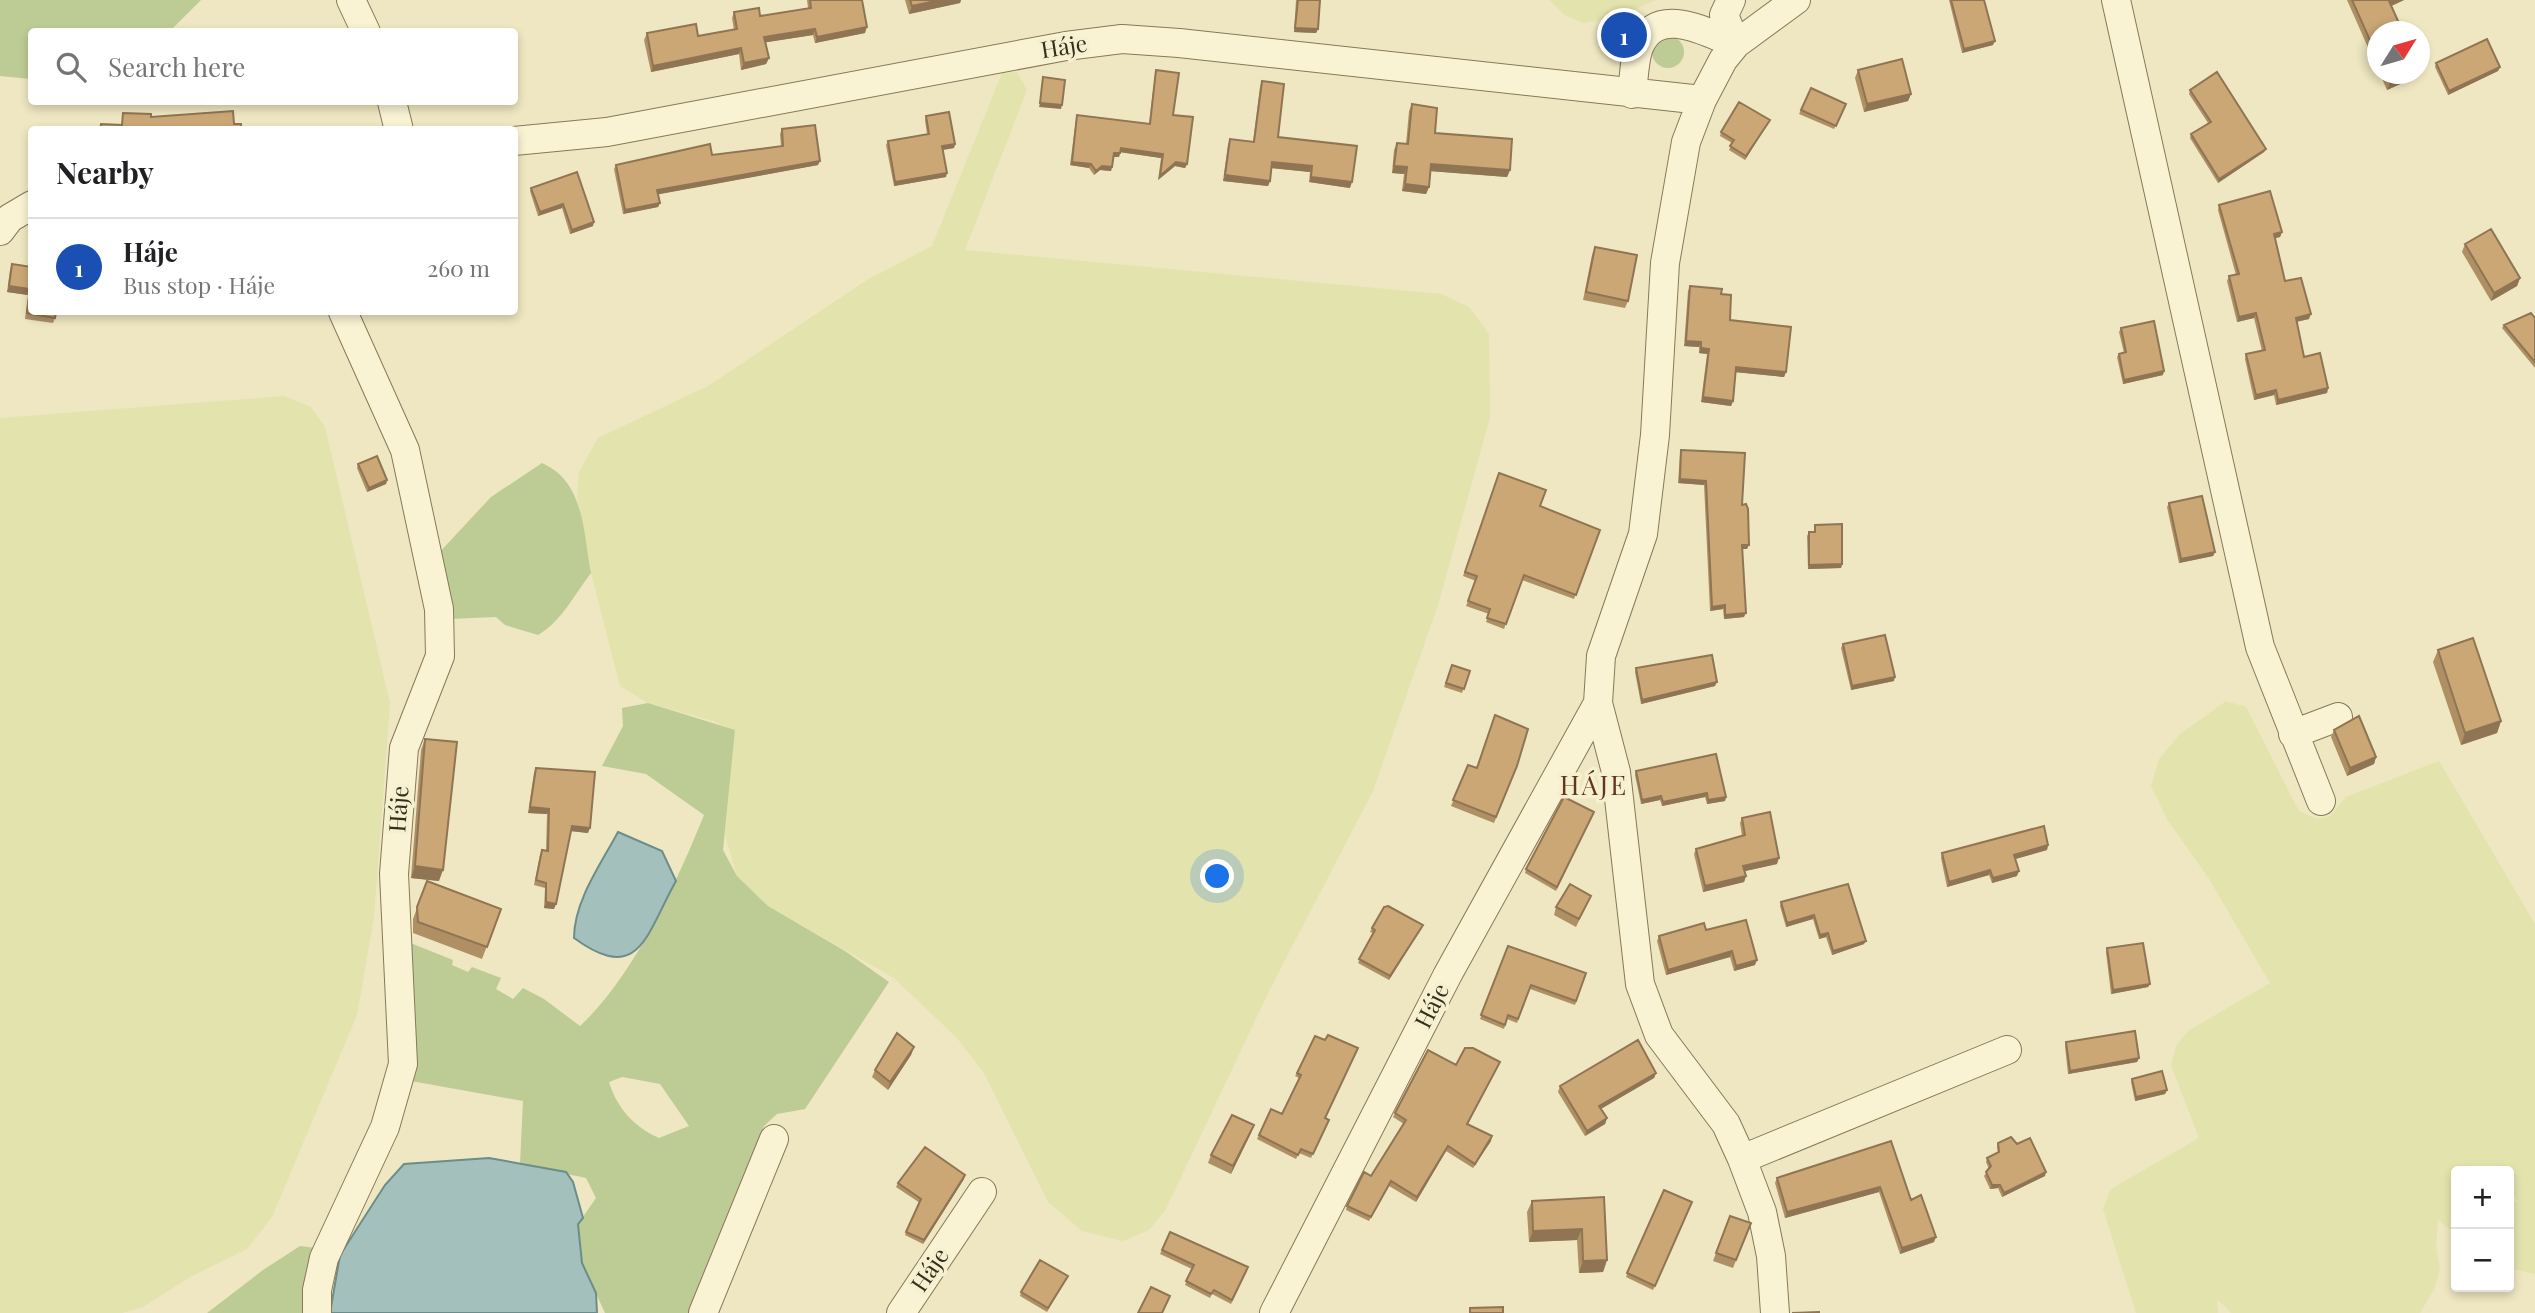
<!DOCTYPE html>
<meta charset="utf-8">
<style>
:root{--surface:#fff;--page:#f2f2f2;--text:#202124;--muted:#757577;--line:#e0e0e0;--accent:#b45309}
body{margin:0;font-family:"Playfair Display",serif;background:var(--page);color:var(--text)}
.controls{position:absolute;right:21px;bottom:21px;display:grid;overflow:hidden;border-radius:7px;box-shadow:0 4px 10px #0003}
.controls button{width:63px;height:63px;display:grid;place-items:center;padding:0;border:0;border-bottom:2px solid var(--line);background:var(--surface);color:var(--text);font:35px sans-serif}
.compass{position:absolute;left:2367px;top:21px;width:63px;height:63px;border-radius:50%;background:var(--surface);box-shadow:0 4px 10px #0003;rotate:53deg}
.you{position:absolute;left:1218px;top:877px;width:24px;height:24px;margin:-18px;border:5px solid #fff;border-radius:50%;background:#1a73e8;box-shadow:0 0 0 10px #1a73e833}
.badge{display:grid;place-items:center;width:46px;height:46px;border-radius:50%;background:var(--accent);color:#fff;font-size:23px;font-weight:700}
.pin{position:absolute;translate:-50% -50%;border:4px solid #fff;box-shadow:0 2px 7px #0006}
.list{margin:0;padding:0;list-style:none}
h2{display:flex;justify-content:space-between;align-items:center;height:91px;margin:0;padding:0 28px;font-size:30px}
h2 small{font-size:23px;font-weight:400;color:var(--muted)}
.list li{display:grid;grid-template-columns:46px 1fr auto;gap:21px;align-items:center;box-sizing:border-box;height:98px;padding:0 28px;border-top:2px solid var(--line)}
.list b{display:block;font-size:26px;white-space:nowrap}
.list p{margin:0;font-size:23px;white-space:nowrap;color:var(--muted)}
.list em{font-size:23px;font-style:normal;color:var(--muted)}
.icon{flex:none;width:38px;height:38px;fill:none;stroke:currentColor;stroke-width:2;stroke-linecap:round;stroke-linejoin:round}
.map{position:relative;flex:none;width:2535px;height:1313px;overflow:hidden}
.search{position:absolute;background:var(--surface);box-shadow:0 4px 10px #0003;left:28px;top:28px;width:490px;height:77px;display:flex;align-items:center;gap:18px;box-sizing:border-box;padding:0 24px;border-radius:7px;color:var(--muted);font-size:26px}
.panel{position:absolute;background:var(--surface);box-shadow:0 4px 10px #0003;left:28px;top:126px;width:490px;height:189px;border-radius:7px}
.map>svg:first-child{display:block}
.farmland{fill:#e3e3ae}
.green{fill:#bdcc95;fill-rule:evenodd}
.water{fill:#a3c0bc;stroke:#6b8e8a;stroke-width:2}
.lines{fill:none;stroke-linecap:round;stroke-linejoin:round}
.minor-casing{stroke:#877858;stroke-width:30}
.minor{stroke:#f9f3d4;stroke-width:28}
.wall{fill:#af9065}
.shaded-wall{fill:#8f7553}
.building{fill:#cca776;stroke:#8f7553;stroke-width:2}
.labels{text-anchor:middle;stroke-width:7;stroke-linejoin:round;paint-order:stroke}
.street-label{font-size:23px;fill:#362d1d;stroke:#f5f0d0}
.quarter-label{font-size:26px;letter-spacing:2px;fill:#63361c;stroke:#f5f0d0}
</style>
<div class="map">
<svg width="2535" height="1313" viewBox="0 0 2535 1313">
<rect width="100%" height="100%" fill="#eee7c1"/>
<path class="farmland" d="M1549,0h107l-41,18 -32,5 -18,-8z
M1017,72l10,18 -62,160 476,44 28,13 20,27 1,83 -51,185 -66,189 -103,198 -104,220 -17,21 -26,11 -41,-10 -34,-29 -64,-129 -27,-35 -63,-60 -126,-72 -31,-30 -12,-41 9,-104 -21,-10 -65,-18 -28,-17 -29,-113 -14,-76 2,-25 19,-34 110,-52 159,-106 65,-34 70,-173z
M284,396l27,11 14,20 65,276 -16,214 -17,98 -85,202 -25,32 -57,28 -47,30 -21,6h-122v-895z
M2226,701l20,6 53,104 18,8 13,-3 16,-19 93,-36 96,163v350l-26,-6v-67l8,1 -8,-20v-11h-53v63l-18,-14 -2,26 4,24 -6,19 -14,24h-189l-14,-14 1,14h-82l-33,-104 8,-20 88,-51 -28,-73 5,-19 12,-15 82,-48 -61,-104 -42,-60 -16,-33 8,-27 21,-25z"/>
<path class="green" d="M0,0h201l-31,31 -138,1 -1,47 -31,-3z
M1652 52a16 16 0 1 1 32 0a16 16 0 1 1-32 0Z
M542,463c43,19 41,69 49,110 -17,22 -29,48 -53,62l-33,-10 -9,-8 -46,2 -13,-64 54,-58z
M648,703l87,27 -12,120 14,26 31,30 77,45 44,31 -84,127 -28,5 -13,12 -28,97 -39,90h-92l-23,-50 -4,-39 18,-26 -10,-20 -66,-14 3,-63 -112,-20 -8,-141 50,20 -1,5 16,7 4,-5 29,11 -5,11 17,10 10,-11 21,11 36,27c54,-50 96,-142 124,-211l-58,-41 -44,-8 21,-40 -1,-18zM622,1077l38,7 29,42 -30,12c-25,-11 -42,-30 -50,-56z
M300,1246l16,2 -12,65h-97l56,-43z"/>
<path class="water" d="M618,832l44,19 14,30c-30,53 -36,105 -102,57 0,-37 27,-74 44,-106z
M489,1158l77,14 7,10 10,36 -5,6 4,39 14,30 1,20h-267l10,-58 45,-70 19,-21z"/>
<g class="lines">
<g class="minor-casing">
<path id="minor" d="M351,0l15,32
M1731,0l-7,15 12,29
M2116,0l144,647 61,154
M1632,94c2,-15 2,-36 8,-49 19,-41 67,-12 96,-1
M392,102l7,28
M514,141l93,-9 459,-86 56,-7 57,4 523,57
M0,231l10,-13 22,-13
M2293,734l45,-17
M1742,1159l265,-109
M317,1313v-23l7,-32 61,-131 18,-63 -9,-190 10,-126 36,-92 -1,-47 -34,-159 -62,-138
M703,1313l71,-174
M901,1313l81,-121
M1274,1313l174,-339 150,-271
M1775,1313l-4,-57 -9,-44 -20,-53 -16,-35 -67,-89 -19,-51 -24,-212 -18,-69 3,-47 42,-122 12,-99 10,-172 21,-121 16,-42 21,-40 13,-16 60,-44"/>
</g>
<use href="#minor" class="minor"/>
</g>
<path class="wall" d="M807,0h55l3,33 -50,10 -2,-8 -47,7 3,16 -3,6 -25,6 -2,-16 -88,18 -7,-32 3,-7 51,3 36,-6 -2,-12 2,-6 26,4 48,-8z
M905,0h56l-1,3 -51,11z
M1296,0h24l-2,29 -2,4 -22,-1z
M1949,0h35l9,45 -31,8z
M2347,0h57l-13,6 -14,26v36z
M2436,63l64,4 -2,4 -50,24 -13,-28z
M1156,70l17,45 14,49 -2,4 -10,-2 -17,14 3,-22 -41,-6 -1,5h-5l-3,14 -11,-1 -6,5 -5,-7 -19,-3 6,-46 1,-4 72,9 6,-50z
M1858,70l53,24 -3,7 -44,11 -9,-34z
M2380,74h39l-1,2 -31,14z
M1262,81l16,56 72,51 -41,-6 1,-10 -38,-4 -2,13 -2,5 -45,-5 5,-37 2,-5 23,3 7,-55z
M1811,88l35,16 -12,25 -35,-15z
M2190,90l76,59 -2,3 -46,31 -28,-45 1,-4 17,-11 -19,-29z
M1412,104l23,29 75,37 -3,7 -77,-6 -1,16 -3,7 -24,-3 2,-17 -12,-1 2,-23 3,-7 9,1 3,-33z
M926,116l29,28 -1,4 -11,2 3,27 -52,9 -8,-41 2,-4 39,-7 -2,-14z
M1770,120l-25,40 -16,-10 3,-7 -12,-7 1,-4z
M782,129l36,36 -160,29 2,9 -2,4 -35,7 -9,-45 2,-4 96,-10 69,-9 -1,-12z
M577,172l16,54 -23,8 -8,-26 -24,8 -8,-25 1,-3z
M2219,205l63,27 -2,5 -5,1 10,43 24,38 -12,3 7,35 24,31 -1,5 -51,12 -2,-10 -20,5 -9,-41 1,-5 16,-3 -8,-33 -17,4 -10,-41 2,-5 7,-1 -18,-65z
M2465,244l55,34 -3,8 -26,15 -29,-49z
M1595,247l33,54 -3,7 -42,-8 9,-45z
M12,264l43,54 -2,5 -28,-4 3,-24 -21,-3 3,-22z
M1690,286l31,8 9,26 56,52 -2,5 -49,-5 -2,29 -2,5 -30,-4 6,-48 -8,-1v-6l-15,-1 4,-55z
M2535,318v50l-33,-40 2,-3z
M2121,328l42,47 -40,9 -6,-27 2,-3 5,-1 -5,-21z
M1681,450l61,55 5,44h-5l2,68 -20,2 -1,-10 -13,2 -6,-126 -26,-2 2,-29z
M358,464l29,16 -1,4 -19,8 -10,-24z
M1499,473l41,33 60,24 -26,69 -52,-19 -18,49 -18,-7 3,-8 -23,-8 10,-25 -13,-5z
M2169,503l46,49 -2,4 -34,7 -12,-56z
M1815,525l27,39 -1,4 -33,1 -1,-33 2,-4h5z
M1843,644l51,37 -43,9 -10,-42z
M2438,650l63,71 -4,12 -36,12 -28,-83z
M1452,665l18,6 -8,22 -18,-6z
M1636,668l79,18 -74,18 -6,-32z
M2334,730l42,27 -2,7 -27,12 -16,-39z
M425,739l14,142 -28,-3 10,-128z
M1468,765l9,3 40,-2 -23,57 -43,-17z
M536,768l52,65 -17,-2 -17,78 -10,-1 1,-20 -11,-3 6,-30 2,-5 4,1 1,-37 -19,-1 6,-40z
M1636,771l90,26 -1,4 -18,3 -2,-7 -43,9 -2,-6 -19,4 -6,-29z
M1594,812l-38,79 -31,-18 1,-4z
M1742,818l35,46 -32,7 1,5 -2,6 -41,10 -9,-38 2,-5 46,-13 -2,-13z
M2048,845l-1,5 -32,9 2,17 -25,7 -3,-8 -42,12 -6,-29 1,-5z
M427,881l74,28 -19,50 -69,-26v-14z
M1848,884l16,60 -32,11 -6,-18 -7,2 -6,-20 -27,8 -6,-21 1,-4z
M1591,896l-15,31 -22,-12 2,-8z
M1423,925l-34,55 -31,-17 15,-30 -3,-1 2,-4z
M1706,930l49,35 -21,6 -4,-14 -64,18 -9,-34 2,-5z
M1508,946l78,27 -11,32 -45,-16 -13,34 -10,-4 -3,10 -24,-10z
M2107,948l43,36 -2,3 -37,7 -5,-42z
M1315,1036l10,83 2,5 -16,34 -12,-5 -3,6 -39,-20 2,-4 23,-21 17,-36 -4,-2 2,-3z
M2066,1042l73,16 -2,4 -69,12 -3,-28z
M914,1047l-3,8 -23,35 -16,-13 3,-7z
M1456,1065l42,1 -30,58 23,17 -18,27 -27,-17 -30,51 -27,-16 -20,35 -23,-11 1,-4 24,-30 33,-52 -11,-7 2,-4z
M1656,1073l-2,5 -53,31 6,9 -2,6 -20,12 -27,-44 2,-6z
M2132,1079l35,11 -2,4 -30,7 -4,-19z
M1251,1133l-20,41 -23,-11 3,-8z
M1891,1141l20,59 23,42 -34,12 -21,-62 -94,26 -10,-35 2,-5z
M1998,1143l47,33 -43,21 -4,-9 -8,1 -6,-13 5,-7 -3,-7 1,-4 11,-5 -1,-6z
M964,1179l-41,65 -18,-9 15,-32 -24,-16 2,-4z
M1664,1190l28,12 -39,88 -27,-13z
M1604,1197l3,63 -4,12 -24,1 -2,-33 -48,2 -2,-30 5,-11z
M1730,1216l21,7 -18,45 -20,-7z
M1162,1250l85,21 -16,33 -19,-10 -2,4 -25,-13 7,-16 -32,-15z
M1066,1280l-19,32 -27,-16 1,-4z"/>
<path class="shaded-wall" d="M940,0h21l-1,3 -51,11 3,-8z
M2392,0h12l-17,8 2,-7z
M867,27l-2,6 -50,10 2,-6z
M1295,28l23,1 -2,4 -22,-1z
M815,29l-2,6 -51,8 2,-6z
M1995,41l-2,4 -31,8 2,-4z
M741,48l-2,6 -88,18 2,-6z
M769,58l-3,6 -25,6 3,-7z
M2500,67l-2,4 -50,24 1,-4z
M2410,74h9l-1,2 -31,14 3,-7z
M1911,94l-3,7 -44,11 3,-8z
M1040,103l22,2 -1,4 -22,-2z
M1770,120l-2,3 -23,37 1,-4z
M955,144l-1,4 -13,2 1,-4z
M1121,148l42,6 -2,4 -42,-6z
M2266,149l-2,3 -46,31 1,-4z
M1114,153h6l-1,4h-6z
M820,161l-2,4 -163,30 2,-5z
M1072,162l19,2 -2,4 -19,-3z
M1176,162l11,2 -2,4 -10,-2 -17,14 2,-4z
M1272,162l40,4 -2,6 -40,-4z
M1431,164l79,6 -3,7 -78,-6z
M1102,166l10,1 -1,4 -11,-1 -6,5 2,-4z
M1394,166l13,1 -3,7 -12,-1z
M947,173l-1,4 -52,9 1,-4z
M1225,175l45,6 -2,5 -45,-5z
M1311,177l41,5 -2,6 -41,-6z
M1405,184l24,3 -3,7 -24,-3z
M660,203l-2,4 -35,7 2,-4z
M563,204l-1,4 -24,8 2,-4z
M594,222l-1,4 -23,8 2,-4z
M2282,232l-2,5 -8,2 2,-5z
M2520,278l-3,8 -26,15 3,-8z
M9,286l21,3 -2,6 -21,-3z
M2256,313l-2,5 -17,4 2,-5z
M2311,314l-2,5 -15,3 2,-4z
M1686,341l15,1 -2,5 -15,-1z
M1701,348l8,1 -2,5 -8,-1z
M1736,367l50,5 -2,5 -50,-5z
M2164,371l-1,4 -40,9 1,-4z
M2328,388l-1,5 -51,12 2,-5z
M2276,390l-2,5 -20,5 2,-5z
M1703,397l30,4 -2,5 -30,-4z
M1680,479l26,2 -2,4 -26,-2z
M387,480l-1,4 -19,8 2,-4z
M1742,545h7l-2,4h-7z
M2215,552l-2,4 -34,7 2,-4z
M1842,564l-1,4 -33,1 1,-4z
M1725,605l-2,4 -13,2 2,-4z
M1746,613l-2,4 -20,2 1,-4z
M1895,677l-1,4 -43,9 1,-4z
M1717,682l-2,4 -74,18 1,-4z
M2501,721l-4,12 -36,12 4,-12z
M2376,757l-2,7 -27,12 3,-8z
M1707,793l-2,4 -43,9 1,-4z
M1661,796l-1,4 -19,4 1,-4z
M1726,797l-1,4 -18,3 1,-4z
M530,807l19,2 -2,5 -19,-1z
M572,826l18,2 -2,5 -18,-2z
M2048,845l-1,5 -35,10 2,-5z
M1779,858l-2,6 -36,8 2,-6z
M415,866l28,4 -4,11 -28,-3z
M1990,870l-1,5 -42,12 2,-5z
M2019,871l-2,5 -25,7 1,-5z
M1746,876l-2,6 -41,10 2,-6z
M546,902l10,2 -2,5 -10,-1z
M1814,915l-1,4 -27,8 1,-4z
M1423,925l-2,4 -32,51 1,-4z
M1828,933l-2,4 -7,2 1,-4z
M1866,941l-2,3 -32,11 1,-4z
M1732,951l-2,6 -64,18 2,-5z
M1757,960l-2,5 -21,6 2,-5z
M2150,984l-2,3 -37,7 2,-4z
M914,1047l-3,8 -23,35 2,-8z
M2139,1058l-2,4 -69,12 2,-3z
M1656,1073l-2,5 -57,33 2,-5z
M2167,1090l-2,4 -30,7 1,-4z
M1607,1118l-2,6 -20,12 2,-5z
M1254,1125l-3,8 -20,41 2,-8z
M1492,1136l-1,5 -18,27 2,-4z
M1448,1146l-2,5 -30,51 1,-5z
M2046,1172l-1,4 -43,21 2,-4z
M965,1175l-1,4 -41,65 1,-4z
M1992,1185h8l-2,3 -8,1z
M1880,1187l-1,5 -94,26 2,-6z
M1582,1229l-5,11 -48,2 4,-11z
M1936,1237l-2,5 -34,12 2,-6z
M1607,1260l-4,12 -24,1 4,-12z"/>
<path class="building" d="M810,0h52l5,27 -50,10 -2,-8 -51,8 5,21 -25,5 -3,-15 -88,18 -6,-33 49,-9 2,12 39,-7 -3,-17 25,-4 1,8 51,-8z
M910,0h30l-28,6z
M1298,0h22l-2,29 -23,-1z
M1951,0h33l11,41 -31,8z
M2352,0h40l-3,1 14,31h-26v24z
M291,29v3h-19l-1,-1z
M2487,39l13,28 -51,24 -13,-28z
M1902,59l9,35 -44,10 -9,-34z
M1156,70l23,3 -6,42 20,2 -6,47 -11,-2 -16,14 3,-22 -42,-6 -1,5h-6l-2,14 -10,-1 -6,5 -5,-7 -19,-2 5,-47 73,9z
M2217,72l49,77 -47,30 -28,-45 20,-12 -21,-32z
M2385,74h25l-20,9z
M1043,77l22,3 -3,25 -22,-2z
M1262,81l22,3 -6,53 79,9 -5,36 -41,-5 1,-11 -40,-4 -2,19 -45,-6 5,-36 24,3z
M1811,88l35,16 -10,22 -35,-16z
M1739,102l31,18 -24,36 -16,-10 4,-6 -13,-8z
M1412,104l25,4 -2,25 77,6 -2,31 -79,-6 -2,23 -24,-3 2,-17 -13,-1 3,-23 11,1z
M233,111l1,13h7v6h-141l1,-6 21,1 1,-12 28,1v3z
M949,112l6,32 -13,2 5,27 -52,9 -7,-41 41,-7 -3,-18z
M815,125l5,36 -163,29 3,13 -35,7 -9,-45 94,-21 2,11 71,-9 -1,-17z
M577,172l17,50 -22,8 -9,-26 -23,8 -9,-24z
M2270,191l12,41 -8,2 11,47 16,-3 10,36 -15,4 8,39 16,-4 8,35 -50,12 -2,-10 -20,5 -10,-41 19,-4 -9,-37 -17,4 -10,-41 10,-2 -20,-69z
M2491,229l29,49 -26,15 -29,-49z
M1595,247l42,8 -9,46 -42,-9z
M12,264l20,3v45h24l-1,6 -28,-5 3,-24 -21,-3z
M1690,286l32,3 -1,5 10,1 -1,25 61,7 -5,45 -50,-5 -3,34 -30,-4 6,-48 -8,-1v-6l-15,-1z
M2531,313l4,5v44l-31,-37z
M2154,321l10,50 -40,9 -5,-26 7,-2 -5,-24z
M1681,450l64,3 -3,52 4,-1 2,5 1,36h-7l4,68 -21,2v-10l-13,2 -6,-126 -26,-2z
M377,456l10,24 -18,8 -11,-24z
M1499,473l47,17 -6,16 60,24 -24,65 -52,-20 -18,49 -19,-6 3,-9 -22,-8 9,-25 -12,-4z
M2202,496l13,56 -34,7 -12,-56z
M1842,524v40l-33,1v-33h6v-7z
M1885,635l10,42 -43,9 -9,-42z
M2473,638l28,83 -36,12 -27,-83z
M1712,655l5,27 -75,18 -6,-32z
M1452,665l18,6 -6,18 -18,-6z
M1495,715l33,14 -11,37 -21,51 -43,-17 15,-35 9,3z
M2359,716l17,41 -26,11 -16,-38z
M425,739l32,3 -14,128 -28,-4z
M1716,754l10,43 -18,3 -1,-7 -44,9 -2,-6 -19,4 -6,-29z
M536,768l59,4 -5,56 -18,-2 -16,78 -10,-2v-19l-10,-3 6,-30 6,1 1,-42 -19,-2z
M1564,797l30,15 -37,75 -31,-18z
M1770,812l9,46 -36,8 3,10 -41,10 -9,-37 49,-14 -3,-17z
M2044,826l4,19 -34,10 5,16 -26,7 -3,-8 -41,12 -7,-29z
M427,881l74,28 -14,38 -69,-25 -1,-15z
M1570,884l21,12 -12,23 -23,-12z
M1848,884l18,57 -33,10 -5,-18 -8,2 -6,-20 -27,8 -6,-21z
M1388,906l35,19 -33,51 -31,-17 16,-29 -3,-2 12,-21z
M1746,920l11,40 -21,6 -4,-15 -64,19 -9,-34 45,-13 2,7z
M2143,943l7,41 -37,6 -6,-42z
M1508,946l78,27 -10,28 -45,-16 -13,34 -10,-4 -3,10 -24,-10z
M2135,1031l4,27 -69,13 -4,-29z
M897,1033l17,14 -24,35 -15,-12z
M1328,1035l30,13 -33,70 4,2 -16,34 -12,-5 -3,6 -39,-20 12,-26 11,5 19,-39 -4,-2 18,-37 10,4z
M1638,1040l18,33 -57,33 8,12 -20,13 -27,-45z
M1465,1048h8l27,14 -33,62 25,12 -17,28 -27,-18 -31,51 -26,-16 -20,36 -24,-11 17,-34 7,4 35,-56 -11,-7 33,-63 28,15z
M2162,1071l5,19 -31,7 -4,-18z
M1232,1115l22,10 -21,41 -22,-11z
M2011,1137l6,7 13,-6 16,34 -42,21 -4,-8h-8l-6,-13 5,-6 -4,-8 12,-6 -1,-9z
M1891,1141l20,59 10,-5 15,42 -34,11 -22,-61 -93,25 -10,-34z
M925,1147l40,28 -41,65 -18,-8 15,-33 -23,-16z
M1664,1190l28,12 -37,84 -28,-13z
M1604,1197l3,63 -24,1 -1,-32 -49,2 -1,-30z
M1730,1216l21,7 -15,37 -20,-7z
M1170,1232l78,35 -16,33 -18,-10 -3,4 -25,-13 8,-16 -32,-15z
M1040,1260l28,16 -20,32 -27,-16z
M1151,1287l19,9 -8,17h-24z
M1503,1307v6h-33v-5z
M1819,1312v1h-27z"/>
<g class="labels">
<g class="street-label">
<text transform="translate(1064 47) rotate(-9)" y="8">Háje</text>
<text transform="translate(399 809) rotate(-86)" y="8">Háje</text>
<text transform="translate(1432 1006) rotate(-63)" y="8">Háje</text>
<text transform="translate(930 1270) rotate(-56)" y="8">Háje</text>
</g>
<g class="quarter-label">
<text x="1594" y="795">HÁJE</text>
</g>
</g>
</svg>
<div class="controls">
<button>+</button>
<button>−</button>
</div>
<svg class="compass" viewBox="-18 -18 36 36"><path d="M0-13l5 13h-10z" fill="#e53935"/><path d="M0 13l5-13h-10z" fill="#757577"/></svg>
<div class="you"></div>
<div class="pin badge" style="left:1624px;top:35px;background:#1a4fb4">1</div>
<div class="search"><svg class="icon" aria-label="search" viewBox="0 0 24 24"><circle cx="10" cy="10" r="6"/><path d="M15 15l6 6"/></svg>Search here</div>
<section class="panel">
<h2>Nearby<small></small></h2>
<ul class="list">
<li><span class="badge" style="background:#1a4fb4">1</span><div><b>Háje</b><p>Bus stop · Háje</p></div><em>260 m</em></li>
</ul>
</section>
</div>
